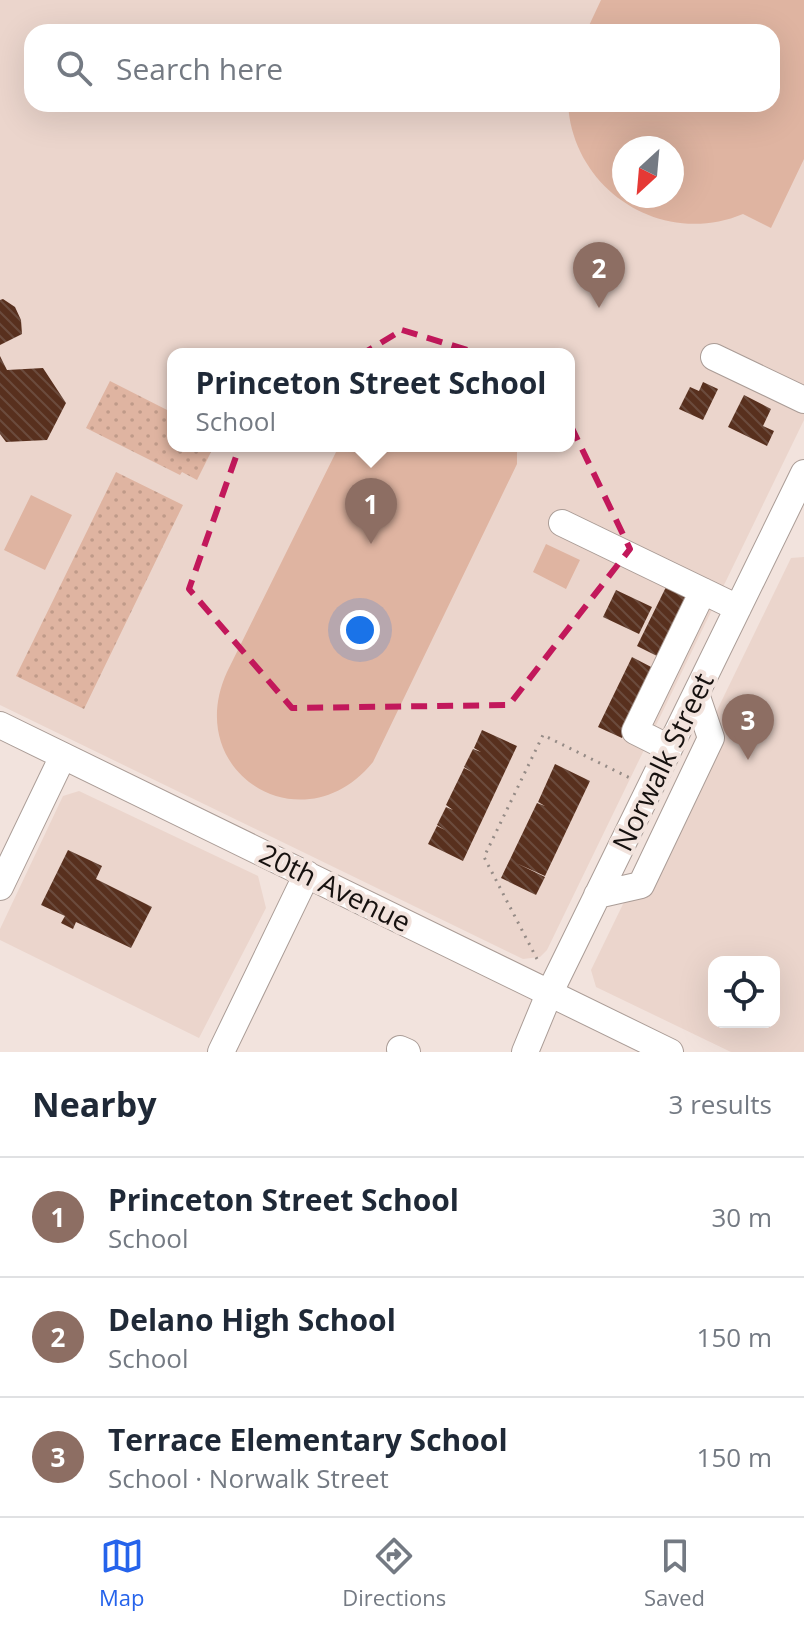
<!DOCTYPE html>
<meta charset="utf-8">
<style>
:root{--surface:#fff;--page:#f2f2f3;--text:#1f2937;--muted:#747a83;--line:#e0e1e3;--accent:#2563eb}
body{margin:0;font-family:"Open Sans",sans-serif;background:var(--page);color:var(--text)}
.controls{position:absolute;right:24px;bottom:24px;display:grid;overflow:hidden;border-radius:16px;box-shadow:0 8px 32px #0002}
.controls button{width:72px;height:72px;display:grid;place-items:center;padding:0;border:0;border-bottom:2px solid var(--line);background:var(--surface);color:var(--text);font:40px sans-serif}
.compass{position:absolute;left:612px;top:136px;width:72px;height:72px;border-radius:50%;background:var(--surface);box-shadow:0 8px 32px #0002;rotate:206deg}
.you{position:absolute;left:360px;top:630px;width:28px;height:28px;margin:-20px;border:6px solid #fff;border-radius:50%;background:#1a73e8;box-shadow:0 0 0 12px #1a73e833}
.badge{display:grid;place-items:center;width:52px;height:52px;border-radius:50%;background:var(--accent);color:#fff;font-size:26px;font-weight:700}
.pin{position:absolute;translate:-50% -66px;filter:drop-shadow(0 2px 4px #0008)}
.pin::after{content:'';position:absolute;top:42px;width:28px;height:24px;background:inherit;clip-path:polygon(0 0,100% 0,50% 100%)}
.popup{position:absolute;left:167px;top:348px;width:408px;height:104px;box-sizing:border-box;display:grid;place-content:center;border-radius:16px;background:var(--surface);filter:drop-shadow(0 2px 6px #0005);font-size:26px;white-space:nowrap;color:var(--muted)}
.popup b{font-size:30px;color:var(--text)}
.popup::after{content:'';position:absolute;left:50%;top:100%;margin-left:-16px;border:16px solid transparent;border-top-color:var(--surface)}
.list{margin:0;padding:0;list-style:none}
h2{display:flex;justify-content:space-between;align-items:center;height:104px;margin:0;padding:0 32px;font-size:34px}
h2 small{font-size:26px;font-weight:400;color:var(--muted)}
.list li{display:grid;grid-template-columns:52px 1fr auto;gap:24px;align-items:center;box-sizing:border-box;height:120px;padding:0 32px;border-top:2px solid var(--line)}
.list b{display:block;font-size:30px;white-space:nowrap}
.list p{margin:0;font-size:26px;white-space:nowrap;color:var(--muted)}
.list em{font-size:26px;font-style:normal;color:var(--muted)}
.icon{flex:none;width:44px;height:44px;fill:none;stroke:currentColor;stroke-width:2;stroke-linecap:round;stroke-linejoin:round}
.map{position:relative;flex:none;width:804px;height:1052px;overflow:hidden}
.search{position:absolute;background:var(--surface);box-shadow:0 8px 32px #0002;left:24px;right:24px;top:24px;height:88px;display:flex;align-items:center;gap:20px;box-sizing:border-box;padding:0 28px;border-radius:24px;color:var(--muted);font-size:30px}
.sheet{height:464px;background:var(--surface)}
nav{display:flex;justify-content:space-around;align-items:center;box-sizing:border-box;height:112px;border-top:2px solid var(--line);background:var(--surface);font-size:22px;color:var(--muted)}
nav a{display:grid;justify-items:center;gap:4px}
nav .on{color:var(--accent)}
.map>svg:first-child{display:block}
.built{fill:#ebd5cc;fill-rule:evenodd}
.grass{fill:url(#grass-dots)}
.garden{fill:#dfb4a1;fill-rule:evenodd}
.building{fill:url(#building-back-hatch)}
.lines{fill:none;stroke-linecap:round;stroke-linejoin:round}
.minor-casing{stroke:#aa9c96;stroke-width:28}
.path{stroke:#958b86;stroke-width:3;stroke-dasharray:2 6;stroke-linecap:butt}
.minor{stroke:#fff;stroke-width:26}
.marked{fill:none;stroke:#c2185b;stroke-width:6;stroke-dasharray:16 10;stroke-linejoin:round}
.labels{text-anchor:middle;stroke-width:8;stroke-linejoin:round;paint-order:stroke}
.street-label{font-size:28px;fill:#16110f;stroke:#f2e3dd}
</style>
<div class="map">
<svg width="804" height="1052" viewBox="0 0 804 1052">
<defs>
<pattern id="grass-dots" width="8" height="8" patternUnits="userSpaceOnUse" patternTransform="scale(2)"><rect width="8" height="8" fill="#dfb4a1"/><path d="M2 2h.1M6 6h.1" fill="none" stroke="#bf9a89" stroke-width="1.8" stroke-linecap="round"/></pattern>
<pattern id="building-back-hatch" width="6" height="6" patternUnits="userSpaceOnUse" patternTransform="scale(2)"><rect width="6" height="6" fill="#58301e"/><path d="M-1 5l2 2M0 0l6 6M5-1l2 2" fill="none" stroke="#6b4b3d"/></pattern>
</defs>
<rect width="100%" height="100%" fill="#f2e3dd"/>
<path class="built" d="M0,0h804v420l-257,530 -7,7 -17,2 -523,-254zM32,32h740v72h-740zM624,148h48v48h-48zM173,354h396v92h-396z
M804,557v495h-73l-135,-65 -5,-17 200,-412zM714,962h60v60h-60z
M79,791l179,85 8,32 -67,130 -199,-98v-11l63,-133z"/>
<path class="grass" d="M110,381l63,32v33h41l-17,34 -15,-8 -2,3 -94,-47z
M116,472l67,33 -99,204 -68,-33z"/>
<path class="garden" d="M601,0h203v159l-33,69 -28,-14c-81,34 -170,-24 -175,-110h204v-72h-186zM624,148h48v48h-48z
M339,446h178v18l-144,298c-70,86 -192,11 -146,-90z
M31,495l41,20 -27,55 -41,-20z
M546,544l34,16 -14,29 -33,-17z"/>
<path class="building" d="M3,299l12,8 6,13 1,14 -22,11v-45z
M0,356l7,14 36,-2 23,35 -19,37 -41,2 -6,-8z
M703,382l15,7 -15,31 -24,-11 11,-22 9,4z
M744,395l27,14 -8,17 11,5 -7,15 -39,-19z
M666,587l23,12 -28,59 -24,-12z
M616,590l36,17 -13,27 -36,-17z
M632,657l23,12 -33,69 -24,-11z
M482,730l35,16 -54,115 -35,-17 9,-18 8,4 -8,-5 9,-18 7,3 -7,-5 18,-37 8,4 -8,-5 9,-18 8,3 -7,-4z
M555,764l35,17 -45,95 -29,-13 29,14 -9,18 -35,-17 36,-75 8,3 -7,-4z
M68,850l34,16 -6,13 56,28 -21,41 -55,-26 -3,7 -12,-6 4,-7 -24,-11z"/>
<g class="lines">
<g class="minor-casing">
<path id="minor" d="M714,357l90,43
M562,523l176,85
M0,725l670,327
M669,748l-34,-17 68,-140
M0,887l63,-131
M597,895l44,-10 70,-147 -15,-44
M400,1049l7,3
M221,1052l86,-178
M525,1052l24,-58 255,-521"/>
</g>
<path class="path" d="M537,959l-53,-102 59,-122 87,43"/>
<use href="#minor" class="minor"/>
</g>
<path class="marked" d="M402,330l144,44 84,175 -121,156 -217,3 -103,-119 59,-166z"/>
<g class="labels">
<g class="street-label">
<text transform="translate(663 762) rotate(-64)" y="10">Norwalk Street</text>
<text transform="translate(335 888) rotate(26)" y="10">20th Avenue</text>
</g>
</g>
</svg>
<div class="controls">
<button><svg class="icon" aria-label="locate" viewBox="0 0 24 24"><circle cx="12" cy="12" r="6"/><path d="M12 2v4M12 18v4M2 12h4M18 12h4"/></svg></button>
</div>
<svg class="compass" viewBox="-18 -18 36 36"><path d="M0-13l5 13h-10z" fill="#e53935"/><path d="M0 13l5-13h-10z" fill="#747a83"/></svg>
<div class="you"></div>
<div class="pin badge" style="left:371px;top:544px;background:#8d6e63">1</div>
<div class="popup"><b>Princeton Street School</b>School</div>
<div class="pin badge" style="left:599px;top:308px;background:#8d6e63">2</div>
<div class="pin badge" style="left:748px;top:760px;background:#8d6e63">3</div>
<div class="search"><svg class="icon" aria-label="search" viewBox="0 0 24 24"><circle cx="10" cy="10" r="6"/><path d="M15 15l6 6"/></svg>Search here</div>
</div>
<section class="sheet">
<h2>Nearby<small>3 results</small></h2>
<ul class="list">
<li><span class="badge" style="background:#8d6e63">1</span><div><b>Princeton Street School</b><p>School</p></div><em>30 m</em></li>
<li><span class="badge" style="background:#8d6e63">2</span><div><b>Delano High School</b><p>School</p></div><em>150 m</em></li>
<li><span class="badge" style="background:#8d6e63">3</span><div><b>Terrace Elementary School</b><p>School · Norwalk Street</p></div><em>150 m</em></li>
</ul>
</section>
<nav>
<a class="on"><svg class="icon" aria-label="map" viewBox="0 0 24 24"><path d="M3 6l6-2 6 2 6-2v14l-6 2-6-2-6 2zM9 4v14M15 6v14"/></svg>Map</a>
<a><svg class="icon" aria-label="directions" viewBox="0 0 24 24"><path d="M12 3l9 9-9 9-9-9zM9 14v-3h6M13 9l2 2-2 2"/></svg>Directions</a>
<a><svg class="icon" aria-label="saved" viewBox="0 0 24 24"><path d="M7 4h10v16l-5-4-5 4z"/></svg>Saved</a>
</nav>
